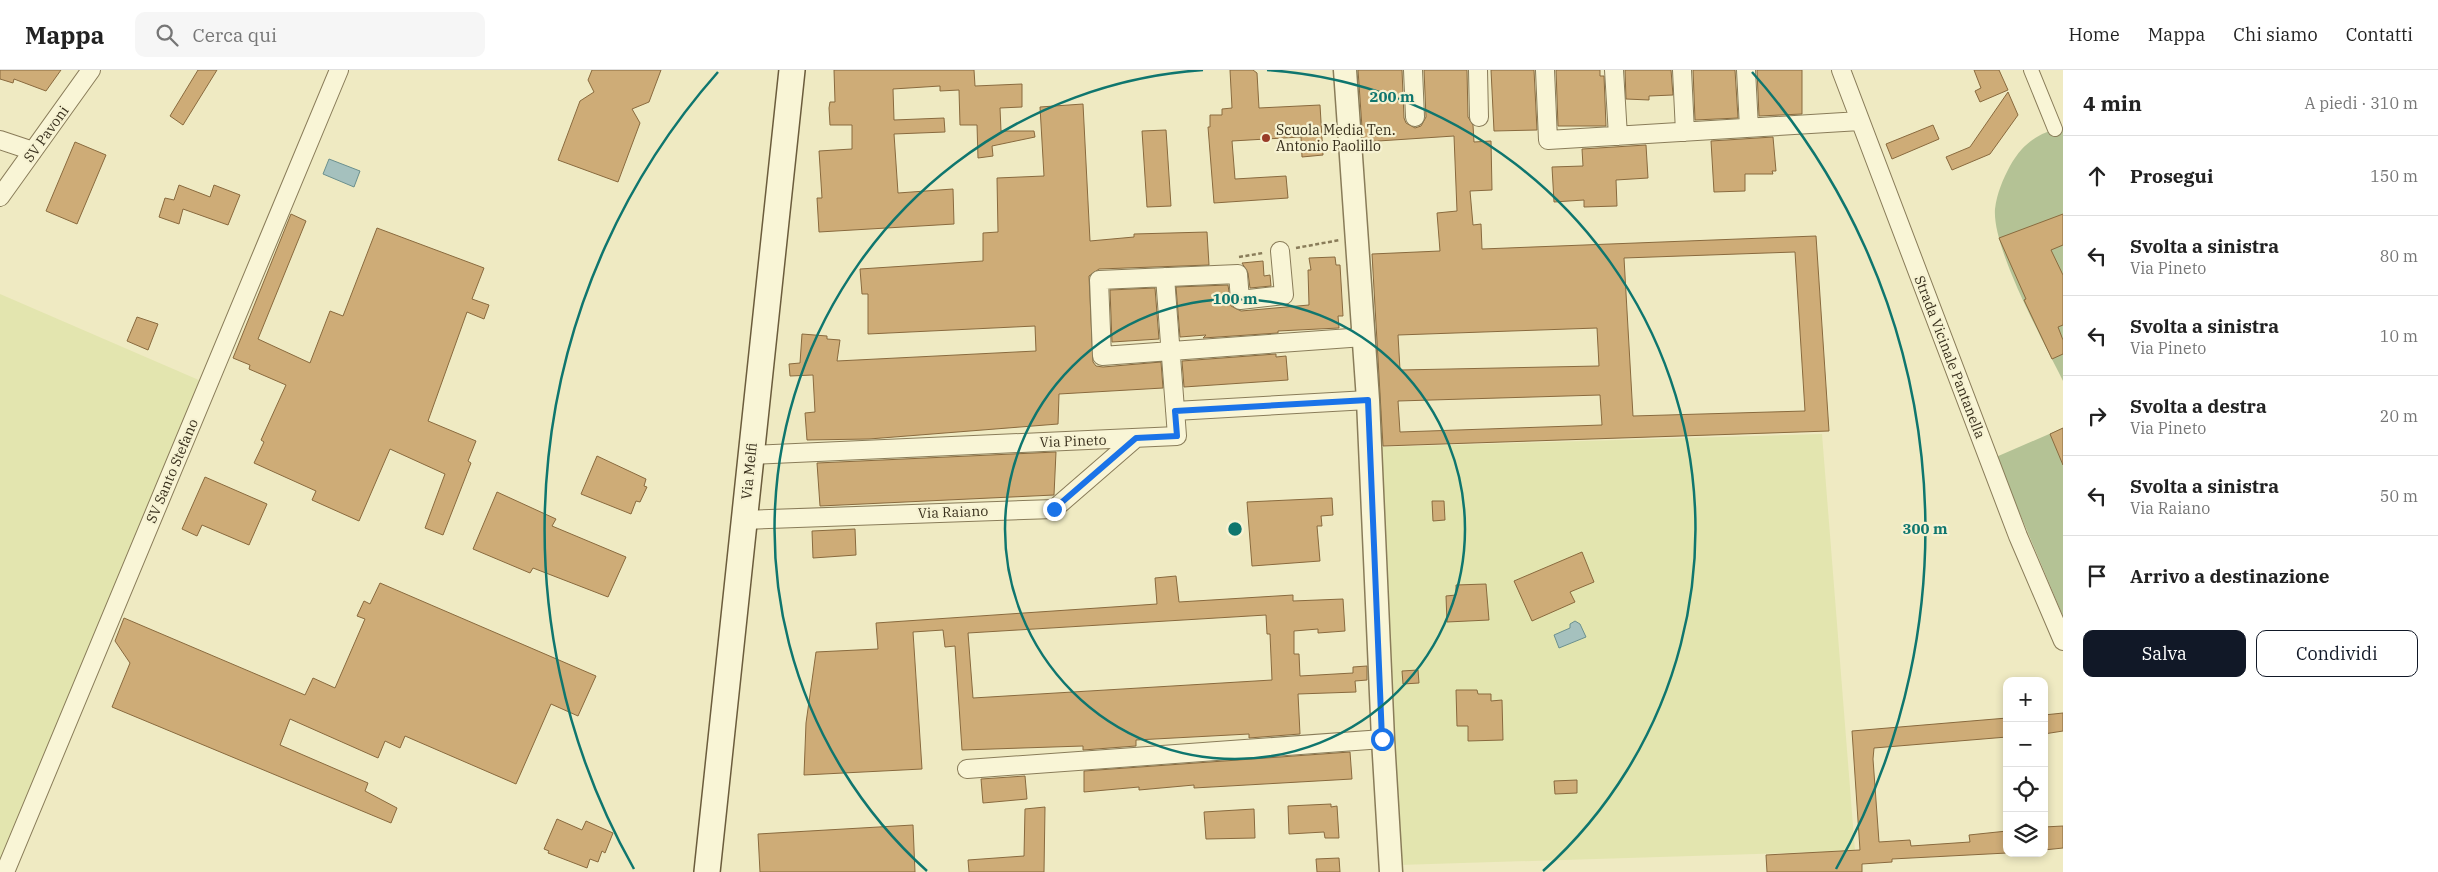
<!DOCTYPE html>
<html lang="it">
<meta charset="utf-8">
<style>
:root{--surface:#fff;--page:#f6f6f6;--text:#222;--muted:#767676;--line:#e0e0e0;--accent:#111827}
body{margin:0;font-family:"IBM Plex Serif",serif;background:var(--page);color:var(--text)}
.controls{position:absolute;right:15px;bottom:15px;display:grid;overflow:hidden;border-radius:10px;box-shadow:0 2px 8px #0003}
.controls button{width:45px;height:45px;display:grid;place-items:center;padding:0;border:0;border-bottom:1px solid var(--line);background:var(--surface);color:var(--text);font:25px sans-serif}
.stop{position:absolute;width:15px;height:15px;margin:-11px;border:4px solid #1a73e8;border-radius:50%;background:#fff}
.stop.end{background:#1a73e8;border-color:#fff;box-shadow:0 1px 5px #0008}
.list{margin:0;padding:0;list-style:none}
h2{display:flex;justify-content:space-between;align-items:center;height:65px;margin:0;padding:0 20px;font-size:21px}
h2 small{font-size:16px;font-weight:400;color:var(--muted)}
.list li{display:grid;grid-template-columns:32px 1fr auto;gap:15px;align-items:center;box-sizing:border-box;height:80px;padding:0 20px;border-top:1px solid var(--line)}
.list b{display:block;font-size:19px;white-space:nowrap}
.list p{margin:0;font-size:16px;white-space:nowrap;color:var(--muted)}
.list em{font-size:16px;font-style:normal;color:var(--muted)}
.actions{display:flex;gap:10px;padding:15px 20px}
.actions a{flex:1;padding:11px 0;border:1px solid var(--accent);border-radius:10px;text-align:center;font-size:18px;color:var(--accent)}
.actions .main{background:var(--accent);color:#fff}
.icon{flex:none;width:28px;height:28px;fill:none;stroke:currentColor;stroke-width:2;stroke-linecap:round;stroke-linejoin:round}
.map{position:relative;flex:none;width:2063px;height:802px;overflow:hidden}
header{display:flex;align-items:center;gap:30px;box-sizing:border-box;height:70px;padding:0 25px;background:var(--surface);border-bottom:1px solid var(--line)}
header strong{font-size:24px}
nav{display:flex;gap:28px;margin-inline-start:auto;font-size:18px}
.search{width:350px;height:45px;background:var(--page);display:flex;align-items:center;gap:12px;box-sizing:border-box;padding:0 18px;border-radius:10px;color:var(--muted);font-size:19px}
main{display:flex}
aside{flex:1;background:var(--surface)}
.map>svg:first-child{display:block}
.farmland{fill:#e3e5af}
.cemetery{fill:#b4c295}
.water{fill:#a5c1be;stroke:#6b908e}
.building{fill:#ceac77;stroke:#896a3e;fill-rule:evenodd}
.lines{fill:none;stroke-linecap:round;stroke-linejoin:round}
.pedestrian-casing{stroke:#897c59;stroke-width:16}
.minor-casing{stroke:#897c59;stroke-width:20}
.tertiary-casing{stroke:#897c59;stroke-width:25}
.secondary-casing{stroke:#6b5c3c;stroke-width:28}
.path{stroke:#897c59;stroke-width:2.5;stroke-dasharray:4 2.5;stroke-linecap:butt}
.pedestrian{stroke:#f9f5d6;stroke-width:14}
.minor{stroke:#f9f5d6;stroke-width:18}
.tertiary{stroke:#f9f5d6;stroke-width:22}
.secondary{stroke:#f9f5d6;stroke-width:25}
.route{stroke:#1a73e8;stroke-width:6}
.ring{fill:none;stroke:#0f766e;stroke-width:2.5}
.poi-dot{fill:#993c28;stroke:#f6f2d2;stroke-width:2}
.labels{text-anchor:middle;stroke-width:4.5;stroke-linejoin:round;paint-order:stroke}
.poi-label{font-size:14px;fill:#39301d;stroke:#f6f2d2;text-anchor:start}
.street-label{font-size:14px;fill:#39301d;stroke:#f6f2d2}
.centre{fill:#0f766e;stroke:#f6f2d2;stroke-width:2.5}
.ring-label{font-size:15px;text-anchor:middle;font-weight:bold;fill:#0f766e;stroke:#f6f2d2;stroke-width:4.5;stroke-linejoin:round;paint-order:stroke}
</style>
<header>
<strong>Mappa</strong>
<div class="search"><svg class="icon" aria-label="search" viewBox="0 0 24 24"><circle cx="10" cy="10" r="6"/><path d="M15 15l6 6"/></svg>Cerca qui</div>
<nav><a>Home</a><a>Mappa</a><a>Chi siamo</a><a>Contatti</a></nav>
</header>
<main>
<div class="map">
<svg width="2063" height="802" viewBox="0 0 2063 802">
<rect width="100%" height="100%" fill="#efeac2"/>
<path class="farmland" d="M0,224l208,90 -208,488z
M1822,364l33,417 -456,14 -18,-418z"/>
<path class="cemetery" d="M2063,57v254c-19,-39 -71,-132 -68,-172 2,-16 8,-30 15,-43 13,-23 28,-33 53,-39z
M2063,358v188l-67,-159z"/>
<path class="water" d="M329,89l31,12 -6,16 -31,-13z
M1575,551l5,3 6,13 -27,11 -5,-13 16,-7v-4z"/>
<path class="building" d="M0,0h61l-15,21 -32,-12 -1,4 -13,-4z
M198,0h19l-34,55 -13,-9z
M592,0h69l-12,32 -17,7 8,14 -22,59 -60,-22 22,-59 14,-9 -6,-12z
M834,0h140l1,16 47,-2v23l-22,1 1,23h33l1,6 -43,9 1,10 -15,2 -1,-33h-17l-1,-35 -19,1v-5l-47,3 1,31 50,-2 1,14 -51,2 4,59 55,-4 1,35 -135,8 -2,-34h5l-3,-47 33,-2v-24h-22l-1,-17 1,-6h5z
M1230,0h23l4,3 2,35 61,-3 3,50 -21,2 -1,-20 -69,4 3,38 51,-3 2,22 -74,5 -6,-76h2v-12h12v-6l10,-1z
M1358,0h44l2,48 2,5 9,5 6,-2 5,-9 -2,-47h43l1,47 5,8 1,17 17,-1 1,49 -22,1 3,34 8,-1 1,25 334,-13 13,195 -446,15 -11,-192 68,-3 -3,-38 20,-2 -3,-75 -91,6zM1795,182l10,159 -172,5 -9,-158zM1597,258l2,38 -199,4 -2,-35zM1600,325l2,30 -202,7 -2,-31z
M1491,0h43l3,60 -43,1z
M1556,0h44v6h4l2,50h-48z
M1625,0h46l2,25 -24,1v4l-23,-1z
M1693,0h42l3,48 -43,2z
M1757,0h45v44l-43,2z
M1974,0h25l9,20 -28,12 -5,-11 6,-3z
M2008,22l10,23 -28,39 -38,16 -6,-13 24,-10z
M1083,34l7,137 44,-4v-3l73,-2 2,33 -110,4 -10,7 4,86 3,4 7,1 58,-5 2,26 -104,6 -1,30 -189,15 -62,1 -2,-27 10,-1 -2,-37 -23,1 -1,-12 11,-1 2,-29 25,2v3l13,1 -3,21 199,-10 -1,-25 -167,8v-40h-6l-2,-25 123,-8v-28l15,-1 -1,-54 47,-2 -4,-69z
M1933,55l6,14 -47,20 -6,-15z
M1166,60l5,76 -24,1 -5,-76z
M1773,67l3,34h-4l1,3h-28v17l-31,1 -3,-51z
M75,72l31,13 -29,69 -31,-13z
M1646,75l2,33 -32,2 1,26 -33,1v-7l-30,2 -2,-35 31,-1 -1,-17z
M179,115l31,12 4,-12 26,10 -12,30 -45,-16 -4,15 -20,-7 6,-19 9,2z
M291,144l15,7 -48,118 52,24 20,-52 13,5 34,-88 107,40 -12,31 17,6 -5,14 -17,-7 -39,109 48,20 -8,20 3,2 -28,72 -18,-7 20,-54 -55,-25 -31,72 -47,-21 4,-9 -62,-28 10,-21 -3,-2 25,-55 -37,-16 1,-4 -17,-7z
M2063,144v31l-12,5 12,25v50l-5,2 5,13v14l-11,5 -28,-59 2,-1 -27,-61z
M1335,187l1,8h4l3,51h-5l1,12 -61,3v2l-75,5 3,-3 -26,2 -4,-50 52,-2 3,21 10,5 68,-6 -1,-35h3l-2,-12z
M1263,191l1,15 6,-1 1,11 -21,2 -2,-15 -6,-10z
M1155,218l4,51 -47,3 -2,-52z
M137,247l21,7 -10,26 -21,-9z
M1276,284v3l10,-1 2,24 -104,7 -2,-26z
M2063,358v37l-13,-31z
M1056,382l-2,43 -234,11 -3,-43z
M597,386l49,23 -2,7 3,1 -7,15 -4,-1 -5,13 -50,-20z
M205,407l62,27 -18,41 -47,-20 -5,11 -15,-7z
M497,422l59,27 -4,7 74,31 -18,40 -75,-29 -3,5 -57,-24z
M1332,428l1,17 -12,1 1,10h-5l3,35 -68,5 -5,-64z
M1432,431h12l1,19 -12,1z
M855,459l1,26 -43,3 -1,-27z
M1582,482l12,30 -24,10 5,10 -43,19 -18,-40z
M1176,506l3,26 114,-7v6l50,-2 2,32 -27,2v-4l-24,2v23h5l1,22 53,-3v-6l14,-1v14l-12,1 1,11 -58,2 2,40 -51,4v-4l-113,6v6l-53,4v-4l-121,4 -7,-104 -10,1 -2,-17 -30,2 9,137 -118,6 2,-52 10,-71 62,-3 -2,-26 281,-19 -2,-26zM1266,545l1,19h3l2,46 -299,18 -5,-65z
M380,513l216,93 -18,40 -27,-12 -35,80 -111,-48 -5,12 -15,-7 -7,17 -88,-39 -10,26 88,38 -3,8 32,17 -6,15 -279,-116 18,-44 -15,-22 9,-23 181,77 8,-17 22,10 30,-69 -8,-3 7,-15 6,3z
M1486,514l3,36 -42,2 -1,-26 10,-1v-10z
M1418,600l1,13 -16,1 -1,-13z
M1456,620h21l1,4h13v7l11,-1 1,40 -35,1v-15h-11z
M2063,643v18l-19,3v-19z
M2007,648v19l-133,11 -1,11 6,83 31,-2 1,6 59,-4 -1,-7 38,-4v22l-115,6v3l-30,2v8h-95l-1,-17 94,-5 -8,-119z
M1350,682l2,27 -158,9v-3l-55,5v-3l-55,5v-21z
M1025,706l2,23 -44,4 -2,-24z
M1577,710v13l-22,1 -1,-13z
M1331,734v3l6,-1 2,32h-14l-1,-6 -35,2 -1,-28z
M1045,737l-1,65h-75l-1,-12 56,-4 1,-47z
M1254,739l1,29 -49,1 -2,-27z
M557,749l25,11 4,-9 27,12 -8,20 -3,-2 -4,11 -8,-3 -3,9 -39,-15 1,-2 -5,-2z
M913,755l2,47h-155l-2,-38z
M2063,756v22l-19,2v-23z
M1339,788l1,14h-23l-1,-13z"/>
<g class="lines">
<g class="pedestrian-casing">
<path id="pedestrian" d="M2031,0l24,59"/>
</g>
<g class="minor-casing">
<path id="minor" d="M1413,0l2,47
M1478,0l1,47
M1545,0l3,70 312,-19
M1614,0l4,66
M1682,0l3,62
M1746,0l3,58
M1841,0l177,466 45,105
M0,70l33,11
M0,127l91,-127
M1280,181l4,44 -44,5 -2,-26 -139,6 3,76 262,-19
M1175,341l193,-11
M751,385l426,-19 -12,-159
M744,450l310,-11 82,-71
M967,699l416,-30
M5,802l334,-802"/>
</g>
<g class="tertiary-casing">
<path id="tertiary" d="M1345,0l23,330 15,339 8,133"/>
</g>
<g class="secondary-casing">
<path id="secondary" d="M707,802l85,-802"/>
</g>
<path class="path" d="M1296,178l44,-8
M1239,187l24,-4"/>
<use href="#pedestrian" class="pedestrian"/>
<use href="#minor" class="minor"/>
<use href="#tertiary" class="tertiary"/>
<use href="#secondary" class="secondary"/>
</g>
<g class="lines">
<path class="route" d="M1054,439l82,-71 41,-2 -2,-25 193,-11 14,339"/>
</g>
<g class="ring">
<circle cx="1235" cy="459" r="230"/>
<path d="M927 801A460 460 0 0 1 1203 0M1267 0A460 460 0 0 1 1543 801"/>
<path d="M634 799A690 690 0 0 1 718 2M1752 2A690 690 0 0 1 1836 799"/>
</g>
<circle class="poi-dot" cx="1266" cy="68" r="5"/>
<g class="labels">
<g class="poi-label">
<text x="1276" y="65">Scuola Media Ten.<tspan x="1276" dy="16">Antonio Paolillo</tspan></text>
</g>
<g class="street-label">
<text transform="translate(46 64) rotate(-54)" y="5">SV Pavoni</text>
<text transform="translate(1950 287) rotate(69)" y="5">Strada Vicinale Pantanella</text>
<text transform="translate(1073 371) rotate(-2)" y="5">Via Pineto</text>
<text transform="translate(172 401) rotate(-67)" y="5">SV Santo Stefano</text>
<text transform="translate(749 401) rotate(-84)" y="5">Via Melfi</text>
<text transform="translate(953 442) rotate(-2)" y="5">Via Raiano</text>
</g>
</g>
<circle cx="1235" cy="459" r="8" class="centre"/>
<g class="ring-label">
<text x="1392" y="32">200 m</text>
<text x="1235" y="234">100 m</text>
<text x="1925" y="464">300 m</text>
</g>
</svg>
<div class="controls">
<button>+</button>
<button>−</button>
<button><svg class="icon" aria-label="locate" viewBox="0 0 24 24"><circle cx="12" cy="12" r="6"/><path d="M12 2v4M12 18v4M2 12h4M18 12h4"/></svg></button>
<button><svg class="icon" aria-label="layers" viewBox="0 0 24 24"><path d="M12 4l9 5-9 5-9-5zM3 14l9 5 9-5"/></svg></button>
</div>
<div class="stop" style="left:1382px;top:669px"></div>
<div class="stop end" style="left:1054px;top:439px"></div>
</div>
<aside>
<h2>4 min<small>A piedi · 310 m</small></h2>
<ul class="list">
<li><svg class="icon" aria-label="ahead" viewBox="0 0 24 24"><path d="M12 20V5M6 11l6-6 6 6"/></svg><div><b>Prosegui</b></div><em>150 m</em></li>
<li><svg class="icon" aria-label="left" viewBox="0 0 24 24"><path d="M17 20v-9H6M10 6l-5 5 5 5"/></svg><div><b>Svolta a sinistra</b><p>Via Pineto</p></div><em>80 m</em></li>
<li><svg class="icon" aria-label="left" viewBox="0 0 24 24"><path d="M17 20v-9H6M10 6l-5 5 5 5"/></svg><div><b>Svolta a sinistra</b><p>Via Pineto</p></div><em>10 m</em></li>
<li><svg class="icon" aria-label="right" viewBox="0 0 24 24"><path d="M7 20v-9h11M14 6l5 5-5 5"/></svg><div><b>Svolta a destra</b><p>Via Pineto</p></div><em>20 m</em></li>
<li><svg class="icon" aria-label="left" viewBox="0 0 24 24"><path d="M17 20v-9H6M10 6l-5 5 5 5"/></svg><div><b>Svolta a sinistra</b><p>Via Raiano</p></div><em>50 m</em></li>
<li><svg class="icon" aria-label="arrive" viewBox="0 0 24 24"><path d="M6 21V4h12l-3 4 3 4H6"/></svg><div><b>Arrivo a destinazione</b></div></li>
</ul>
<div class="actions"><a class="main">Salva</a><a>Condividi</a></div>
</aside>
</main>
